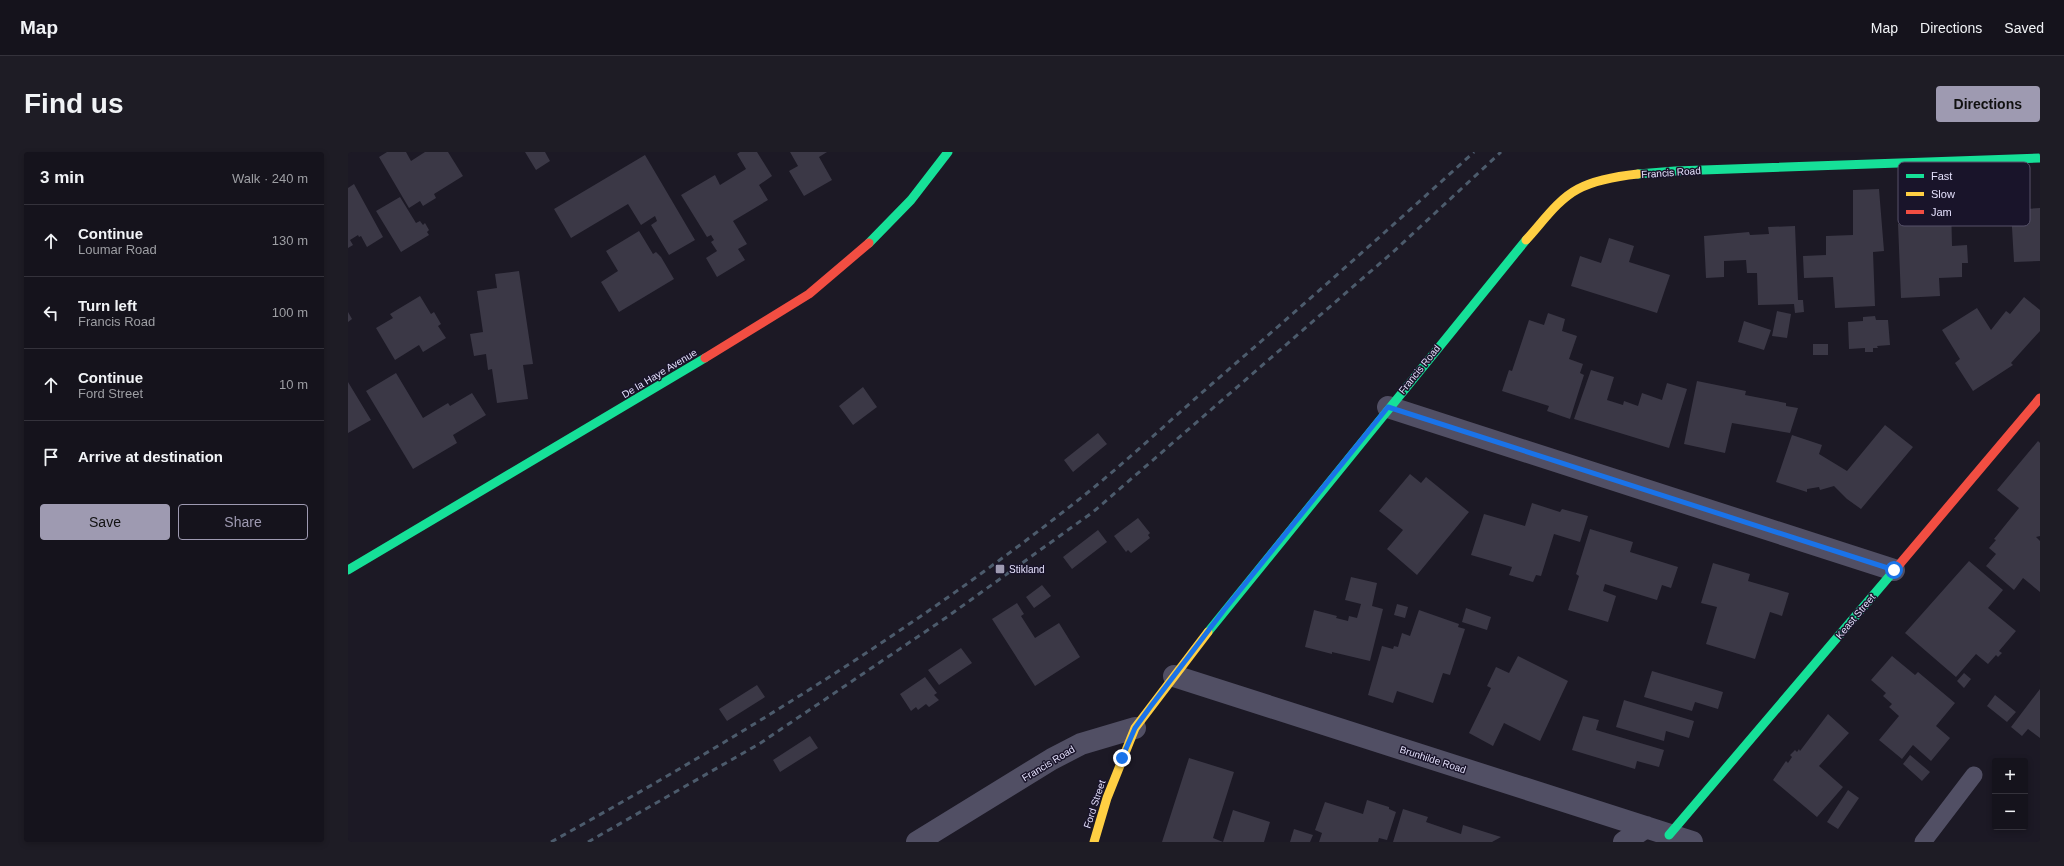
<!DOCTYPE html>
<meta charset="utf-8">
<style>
:root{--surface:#15131c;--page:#1e1c25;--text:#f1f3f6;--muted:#9d9ea3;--line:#34323b;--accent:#9e9ab1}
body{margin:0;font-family:Arial,sans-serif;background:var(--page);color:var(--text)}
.controls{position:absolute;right:12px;bottom:12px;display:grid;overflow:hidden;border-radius:4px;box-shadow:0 2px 6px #0003}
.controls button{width:36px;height:36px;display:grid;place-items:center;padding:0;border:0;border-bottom:1px solid var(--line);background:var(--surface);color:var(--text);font:20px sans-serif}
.stop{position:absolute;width:12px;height:12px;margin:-9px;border:3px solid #1a73e8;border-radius:50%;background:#fff}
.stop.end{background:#1a73e8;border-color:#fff;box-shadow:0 1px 4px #0008}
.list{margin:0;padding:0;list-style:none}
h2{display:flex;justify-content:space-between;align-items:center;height:52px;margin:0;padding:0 16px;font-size:17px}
h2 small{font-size:13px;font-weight:400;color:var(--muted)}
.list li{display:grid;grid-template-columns:26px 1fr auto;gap:12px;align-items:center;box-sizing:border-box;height:72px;padding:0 16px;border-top:1px solid var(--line)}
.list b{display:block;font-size:15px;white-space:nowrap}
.list p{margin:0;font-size:13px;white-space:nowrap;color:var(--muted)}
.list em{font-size:13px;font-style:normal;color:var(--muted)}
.actions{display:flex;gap:8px;padding:12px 16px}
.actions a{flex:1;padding:9px 0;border:1px solid var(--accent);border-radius:4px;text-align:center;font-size:14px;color:var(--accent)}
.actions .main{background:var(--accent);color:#111}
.icon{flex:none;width:22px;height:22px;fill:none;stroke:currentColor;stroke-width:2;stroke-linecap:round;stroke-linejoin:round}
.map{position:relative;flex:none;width:1692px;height:690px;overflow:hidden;border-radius:4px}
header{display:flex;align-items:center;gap:24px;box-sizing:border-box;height:56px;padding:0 20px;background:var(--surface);border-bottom:1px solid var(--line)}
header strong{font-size:19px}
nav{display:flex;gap:22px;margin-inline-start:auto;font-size:14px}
.intro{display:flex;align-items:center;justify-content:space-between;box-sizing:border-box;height:96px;padding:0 24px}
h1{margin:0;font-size:28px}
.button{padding:10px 18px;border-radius:4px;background:var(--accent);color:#111;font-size:14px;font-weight:700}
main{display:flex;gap:24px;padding:0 24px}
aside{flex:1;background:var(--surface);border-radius:4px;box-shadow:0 2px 6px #0003}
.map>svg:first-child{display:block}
.building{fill:#3b3846}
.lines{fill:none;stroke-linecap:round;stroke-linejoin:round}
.lane{stroke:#514f64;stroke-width:17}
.street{stroke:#514f64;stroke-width:22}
.fast{stroke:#16e098;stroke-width:9}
.slow{stroke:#ffcf43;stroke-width:9}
.jam{stroke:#f24e42;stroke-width:9}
.rail{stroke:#4c5b6c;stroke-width:3;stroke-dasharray:6 5;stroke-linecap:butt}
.route{stroke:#1a73e8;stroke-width:5}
.poi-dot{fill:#9e9ab1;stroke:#19142a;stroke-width:1.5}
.labels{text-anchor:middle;stroke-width:3;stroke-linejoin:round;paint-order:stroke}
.street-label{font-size:10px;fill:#e4e0fc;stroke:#19142a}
.poi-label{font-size:10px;fill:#e4e0fc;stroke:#19142a;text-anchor:start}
.key{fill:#19142a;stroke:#565169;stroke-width:1}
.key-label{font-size:11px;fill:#e4e0fc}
</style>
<header>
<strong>Map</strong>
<nav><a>Map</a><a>Directions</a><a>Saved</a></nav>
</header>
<div class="intro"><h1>Find us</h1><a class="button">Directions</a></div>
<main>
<aside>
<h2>3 min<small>Walk · 240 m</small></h2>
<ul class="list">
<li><svg class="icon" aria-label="ahead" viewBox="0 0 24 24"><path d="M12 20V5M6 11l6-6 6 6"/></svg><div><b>Continue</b><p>Loumar Road</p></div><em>130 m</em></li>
<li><svg class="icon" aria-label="left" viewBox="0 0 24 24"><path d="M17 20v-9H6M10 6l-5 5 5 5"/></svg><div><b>Turn left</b><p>Francis Road</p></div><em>100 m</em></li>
<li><svg class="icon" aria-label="ahead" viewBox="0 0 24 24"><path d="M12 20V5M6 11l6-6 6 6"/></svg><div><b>Continue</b><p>Ford Street</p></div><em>10 m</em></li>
<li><svg class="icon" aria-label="arrive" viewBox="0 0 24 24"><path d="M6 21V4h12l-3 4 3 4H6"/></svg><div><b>Arrive at destination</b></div></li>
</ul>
<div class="actions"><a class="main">Save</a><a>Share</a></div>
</aside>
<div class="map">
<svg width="1692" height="690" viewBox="0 0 1692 690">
<rect width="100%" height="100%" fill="#1c1925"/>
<path class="building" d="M39,0h19l5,9 14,-9h23l15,24 -29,18 2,4 -13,8 -3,-5 -11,7 -30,-51z
M177,0h20l5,9 -14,9z
M392,0h17l15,24 -13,9 9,15 -35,21 14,23 -9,5 7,11 -28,17 -11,-19 11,-7 -6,-9 3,-2 -3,-5 -4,2 -26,-42 34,-20 5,10 26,-16 -9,-15z
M442,0h37l-8,5 13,23 -28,16 -15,-25 9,-5z
M297,3l50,85 -26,15 -18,-30 6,-4 -2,-5 -14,9 -13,-21 -57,34 -17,-29z
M6,32l29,53 -16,10 -6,-11 -2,1 -1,-2 -8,5 3,5 -5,3v-60z
M1531,37l5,62 -11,1 2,54 -40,2 -2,-31 -29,1 -1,-22 23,-1v-19l27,-1v-45z
M52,45l16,26 4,-2 3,4 2,-2 4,7 -2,2 2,3 -28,17 -25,-41z
M1603,51l1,43 15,-1 1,18h-6v14l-23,1 1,18 -39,2 -3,-74 21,-1 -1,-19z
M1692,56v53l-26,1 -3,-52z
M1447,74l3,74h5l1,12 -9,1 -1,-9 -36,1 -1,-32h-10l-1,-13 -22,1v16l-18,1 -2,-42 45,-4 1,3 19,-1 -1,-7z
M291,79l14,23 3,-2 5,5 13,22 -55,33 -18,-30 17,-11 -12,-20z
M1261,86l25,8 -5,16 41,13 -13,38 -86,-27 9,-30 21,7z
M171,119l14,93 -10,1 5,34 -31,4 -5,-34 -4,1 -2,-16 -12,2 -4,-22 13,-2 -6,-41 20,-3 -2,-14z
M72,144l11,18 3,-2 7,12 -3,2 8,12 -23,14 -4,-7 -24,15 -19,-32 17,-10 -3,-4z
M1676,145l16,13v21l-29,32 2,2 -40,26 -18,-28 5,-4 -18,-29 35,-22 14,22 15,-19 4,3z
M1429,159l14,3 -4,24 -15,-2z
M0,160l4,7 -4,3z
M1200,161l17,6 -3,12 15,5 -8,23 14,5 -3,9 4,2 -14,44 -23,-8 2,-5 -47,-15 7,-21 3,1 17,-51 15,5z
M1527,164l1,4h12l2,25 -13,1 1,2h-5v4h-8v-4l-16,1 -1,-27 15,-1v-4z
M1396,169l27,9 -7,20 -26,-8z
M1465,192h15v11h-15z
M1243,218l23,7 -7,23 16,5 1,-4 14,5 4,-13 20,7 5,-17 20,6 -18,59 -95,-29z
M48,221l27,45 25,-15 2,3 22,-13 14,22 -33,20 4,8 -44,26 -47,-78z
M1349,229l49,10 -1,4 41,8v3l12,2 -8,25 -58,-10 -7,30 -41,-9z
M0,230l23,38 -23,13z
M515,235l14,20 -24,18 -14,-19z
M1537,273l28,22 -52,62 -14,-10 -13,-13 -14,4 -1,-3 -12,2v3l-31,-10 16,-47 30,10 -3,9 28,17z
M750,281l9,11 -34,28 -9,-12z
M1690,289l2,2v93l-4,1 4,4v51l-17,-14 -9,12 -28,-24 10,-12 -7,-6 7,-8 -2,-1 25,-31 -22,-18z
M1062,322l11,9 5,-6 43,35 -52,63 -30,-26 16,-19 -24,-19z
M1184,351l28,9 2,-3 26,7 -8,26 -26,-8 -13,42 -5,-1 -3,7 -24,-7 3,-8 -41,-12 13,-41 41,12z
M790,366l12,15 -2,2 2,3 -19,15 -3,-3 -2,2 -12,-16z
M1242,377l43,13 -3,10 48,15 -7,21 -9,-3 -5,15 -52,-16 -2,7 13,5 -8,26 -40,-12 11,-34 -3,-2z
M750,378l9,12 -35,27 -9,-12z
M1621,409l34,29 -15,18 28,23 -17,20 3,2 -4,4 -2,-2 -8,9 -12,-10 -20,23 -51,-44z
M1365,411l37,11 -2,7 41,12 -7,23 -12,-4 -15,47 -49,-15 11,-37 -16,-4z
M1003,425l26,6 -5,23 11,3 -13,52 -38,-9v2l-27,-7 9,-37 23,6 -1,2 12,3 1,-5 8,2 4,-14 -16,-4z
M694,433l9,11 -17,12 -8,-11z
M669,451l7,11 -3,2 14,22 24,-15 21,34 -45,29 -43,-67z
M1049,452l11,3 -3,11 -11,-3z
M1118,456l25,9 -4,13 -25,-8z
M1071,458l40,14 -1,3 7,2 -15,46 -7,-2 -10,30 -36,-12 -4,12 -25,-8 14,-49 11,3 1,-3 4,1 4,-14 8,3z
M613,496l11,15 -33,22 -11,-15z
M1170,504l50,25 -28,60 -36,-18 -11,23 -24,-13 22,-45 -4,-2 9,-19 13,6z
M1544,504l23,19 3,-3 37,31 -19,23 14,12 -19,23 -18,-16 -11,14 -23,-19 20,-24 -10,-9 3,-3 -9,-8 3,-3 -15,-13z
M1304,519l71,21 -5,17 -23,-7 -3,9 -48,-14z
M1616,521l7,6 -7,9 -7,-7z
M577,525l12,16 -3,2 5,5 -10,7 -3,-3 -8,6 -2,-3 -5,4 -11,-17z
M409,533l8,12 -38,24 -8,-12z
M1692,537v49l-12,-9 -6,7 -11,-9z
M1647,543l21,17 -9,10 -20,-16z
M1276,548l70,21 -5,17 -23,-7 -2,10 -48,-14z
M1480,562l21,19 -30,33 24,21 -26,30 -44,-37 13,-19 2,2 4,-6 -2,-2 5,-5 2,2 2,-3 1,2z
M1235,564l16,4 -3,10 68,20 -5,17 -22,-6 -2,8 -63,-19z
M462,584l8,12 -38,24 -7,-12z
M1562,603l20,17 -8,9 -19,-17z
M841,606l45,14 -21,66 10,4 10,-32 37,12 -6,20h-102z
M1500,638l11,8 -21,31 -11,-7z
M1019,648l22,7v2l7,3 -9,28 -8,-2 -1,4h-59l3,-9 -7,-3 10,-28 38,12z
M1055,657l25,8 -2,5 35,12 2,-9 38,12 -9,5h-99z
M946,677l19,6 -3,7h-20z"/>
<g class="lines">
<path class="lane" d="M1575,690l51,-67"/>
<path class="street" d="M1040,255l506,163
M826,524l518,166
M569,690l135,-83 29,-15 54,-16
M1276,690l22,-15"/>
<path class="fast" d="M1290,22l37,-3 365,-13
M521,91l42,-43 37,-48
M0,418l357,-212
M860,480l318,-392
M1321,683l224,-263"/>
<path class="slow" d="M1178,88c16,-17 31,-40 52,-51 17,-9 41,-13 60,-15
M746,690l13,-44 28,-70 73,-96"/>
<path class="jam" d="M357,206l104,-64 60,-51
M1545,420l147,-174"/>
<path class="rail" d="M203,690c182,-101 362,-211 526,-341 47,-37 91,-79 136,-118 88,-76 175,-153 261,-231
M240,690l171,-98 188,-127 146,-105 300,-260 108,-100"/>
</g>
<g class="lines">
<path class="route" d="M774,606l13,-30 16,-22 73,-96 164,-203 506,163"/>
</g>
<rect class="poi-dot" x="647" y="412" width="10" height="10" rx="2"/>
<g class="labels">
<g class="street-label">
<text transform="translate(1323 20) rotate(-4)" y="4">Francis Road</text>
<text transform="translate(1071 217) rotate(-51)" y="4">Francis Road</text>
<text transform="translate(311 221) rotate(-31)" y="4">De la Haye Avenue</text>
<text transform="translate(1507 464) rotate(-50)" y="4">Keast Street</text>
<text transform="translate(1085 607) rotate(18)" y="4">Brunhilde Road</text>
<text transform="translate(700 611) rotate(-31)" y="4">Francis Road</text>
<text transform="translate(746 652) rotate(-72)" y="4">Ford Street</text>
</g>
<g class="poi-label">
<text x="661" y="421">Stikland</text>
</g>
</g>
<rect x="1550" y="10" width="132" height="64" rx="6" class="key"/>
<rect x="1558" y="22" width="18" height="4" fill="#16e098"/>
<rect x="1558" y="40" width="18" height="4" fill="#ffcf43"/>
<rect x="1558" y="58" width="18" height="4" fill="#f24e42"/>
<g class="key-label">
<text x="1583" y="28">Fast</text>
<text x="1583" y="46">Slow</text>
<text x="1583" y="64">Jam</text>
</g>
</svg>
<div class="controls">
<button>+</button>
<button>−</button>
</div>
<div class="stop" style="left:1546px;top:418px"></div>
<div class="stop end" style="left:774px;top:606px"></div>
</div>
</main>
